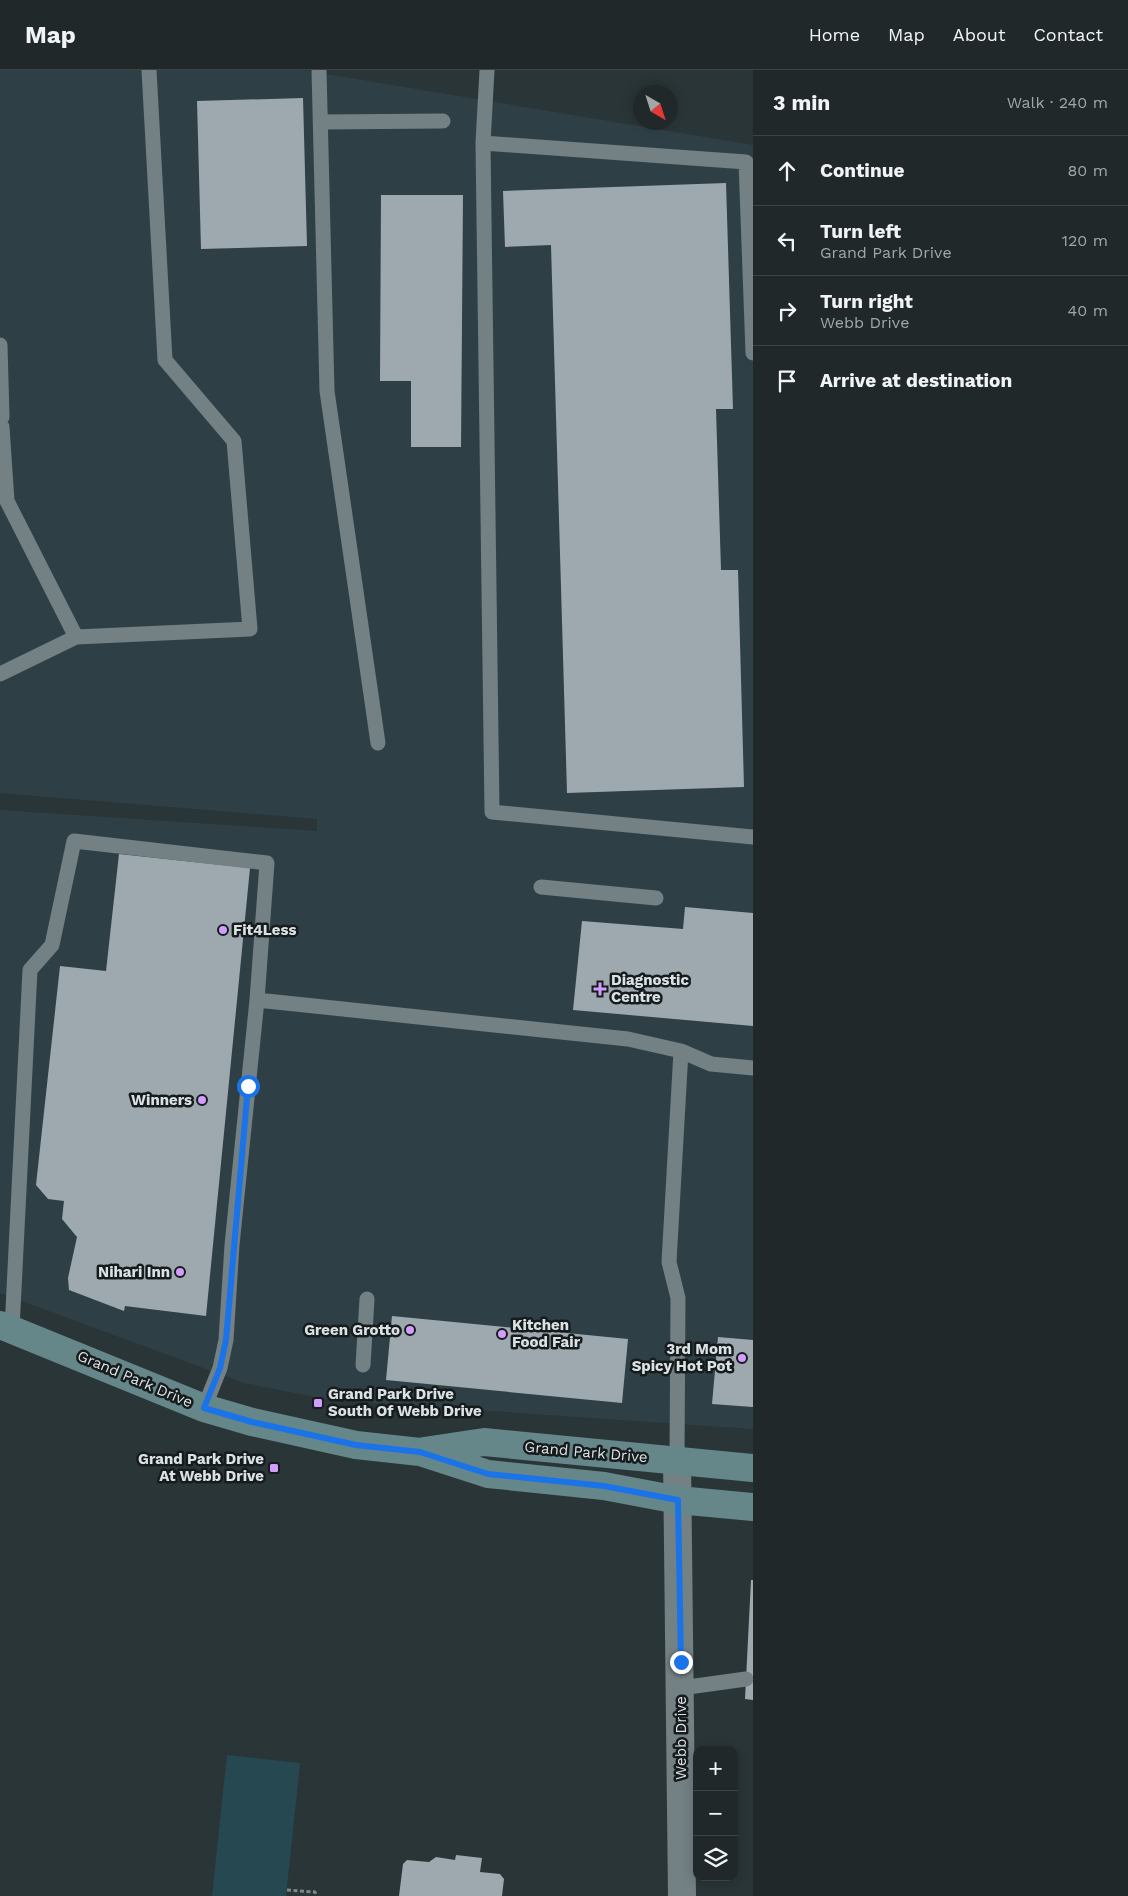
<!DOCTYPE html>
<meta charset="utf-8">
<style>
:root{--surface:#20282a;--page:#283032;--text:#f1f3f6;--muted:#a2a6a8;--line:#3d4447}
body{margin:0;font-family:"Work Sans",sans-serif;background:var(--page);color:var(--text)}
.controls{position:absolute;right:15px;bottom:15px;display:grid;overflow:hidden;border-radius:10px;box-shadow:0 2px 12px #0003}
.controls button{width:45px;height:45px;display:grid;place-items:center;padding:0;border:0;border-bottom:1px solid var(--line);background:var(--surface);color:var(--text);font:25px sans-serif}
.compass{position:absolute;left:633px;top:15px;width:45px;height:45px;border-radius:50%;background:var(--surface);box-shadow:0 2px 12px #0003;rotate:141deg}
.stop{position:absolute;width:15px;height:15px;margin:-11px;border:4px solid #1a73e8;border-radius:50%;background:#fff}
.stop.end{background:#1a73e8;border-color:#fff;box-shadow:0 1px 5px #0008}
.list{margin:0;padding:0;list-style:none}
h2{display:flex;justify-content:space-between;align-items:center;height:65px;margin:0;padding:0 20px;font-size:21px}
h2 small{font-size:16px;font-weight:400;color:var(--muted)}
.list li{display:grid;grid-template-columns:32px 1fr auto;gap:15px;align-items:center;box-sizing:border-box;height:70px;padding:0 20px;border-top:1px solid var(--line)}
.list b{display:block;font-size:19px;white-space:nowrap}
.list p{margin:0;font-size:16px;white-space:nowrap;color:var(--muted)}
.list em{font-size:16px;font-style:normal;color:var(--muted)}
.icon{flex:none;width:28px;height:28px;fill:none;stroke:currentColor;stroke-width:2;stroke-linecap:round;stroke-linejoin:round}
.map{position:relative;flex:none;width:753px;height:1826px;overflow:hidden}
header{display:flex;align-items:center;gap:30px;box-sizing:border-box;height:70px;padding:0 25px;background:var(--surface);border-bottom:1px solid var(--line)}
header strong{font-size:24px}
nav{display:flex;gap:28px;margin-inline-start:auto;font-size:18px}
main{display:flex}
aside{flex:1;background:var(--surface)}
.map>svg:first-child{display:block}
.built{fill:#2e4046}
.green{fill:#264851}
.building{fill:#9ea9af}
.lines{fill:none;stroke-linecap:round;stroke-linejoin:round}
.path{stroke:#7f888b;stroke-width:3;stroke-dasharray:4 2.5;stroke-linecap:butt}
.lane{stroke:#738084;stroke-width:15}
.street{stroke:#738084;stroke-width:28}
.secondary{stroke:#65878a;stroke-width:28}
.route{stroke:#1a73e8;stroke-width:6}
.poi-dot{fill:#d29dfd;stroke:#161b1d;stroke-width:2}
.labels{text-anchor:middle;stroke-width:5;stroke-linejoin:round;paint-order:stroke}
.poi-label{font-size:15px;font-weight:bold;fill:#dbe2e4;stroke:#161b1d;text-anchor:end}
.street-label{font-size:15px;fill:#dbe2e4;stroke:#161b1d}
</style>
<header>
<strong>Map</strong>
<nav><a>Home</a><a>Map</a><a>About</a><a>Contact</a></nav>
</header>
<main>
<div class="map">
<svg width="753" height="1826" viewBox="0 0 753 1826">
<rect width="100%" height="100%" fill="#2a3538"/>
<path class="built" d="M0,0h302l451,75v1284l-423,-29 -86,-17 -244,-90v-483l317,21v-12l-317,-26z"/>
<path class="green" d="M227,1685l73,8 -14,133h-74z"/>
<path class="building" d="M303,28l4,148 -106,3 -4,-148z
M726,113l7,226h-17l5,161h17l6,217 -177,6 -16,-548 -46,2 -2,-56z
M381,125h82l-2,252h-50v-66h-31z
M119,784l131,14 -44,448 -81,-10 -1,5 -55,-21 -1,-12 9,-41 -15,-18 2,-18 -16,-2 -12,-14 24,-219 46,5z
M685,837l68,6v113l-180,-16 9,-89 101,8z
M392,1246l236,23 -6,64 -236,-23z
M718,1267l35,3v67l-41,-3z
M751,1510h2v120l-8,-1z
M456,1785l26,3 -2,14 20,2 4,5 -2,17h-103l4,-32 4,-4 22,2 7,-5 19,3z"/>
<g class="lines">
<path class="path" d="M287,1820l28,2 1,4"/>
<path class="lane" d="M319,0l8,321 51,352
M487,0l-4,73 9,669 261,25
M322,52l121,-1
M483,73l263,19 7,191
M0,275l2,72
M2,357l5,74 69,136 174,-8 -16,-188 -69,-81 -16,-290
M0,604l76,-37
M541,817l115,11
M257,930l371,39 53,12 30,13 42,4
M12,1259l18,-359 22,-25 22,-104 193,22 -10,137 -25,245 -6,95 -6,28 -16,40
M363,1295l4,-66
M677,1389l1,-161 -9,-36 12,-211
M681,1618l65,-9"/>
<path class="street" d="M677,1389l5,437"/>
<path class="secondary" d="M0,1255l204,83 48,14 104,23 64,7 68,22 116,12 74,14 75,7
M424,1381l60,-9 269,26"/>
</g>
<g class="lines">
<path class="route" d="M248,1016l-22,254 -6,28 -16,40 48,14 104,23 64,7 68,22 116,12 74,14 3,162"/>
</g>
<g class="poi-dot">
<circle cx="223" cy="860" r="5"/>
<path d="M597.5 911.5h5v5h5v5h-5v5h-5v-5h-5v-5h5z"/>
<circle cx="202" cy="1030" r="5"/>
<circle cx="180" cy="1202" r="5"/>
<circle cx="410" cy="1260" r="5"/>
<circle cx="502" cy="1264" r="5"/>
<circle cx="742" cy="1288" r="5"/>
<rect x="313" y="1328" width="10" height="10" rx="2.5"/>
<rect x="269" y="1393" width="10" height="10" rx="2.5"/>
</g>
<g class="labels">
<g class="poi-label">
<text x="233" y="865" text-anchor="start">Fit4Less</text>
<text x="611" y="915" text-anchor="start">Diagnostic<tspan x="611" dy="17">Centre</tspan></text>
<text x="192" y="1035">Winners</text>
<text x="170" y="1207">Nihari Inn</text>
<text x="512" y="1260" text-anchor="start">Kitchen<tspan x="512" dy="17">Food Fair</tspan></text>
<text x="400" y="1265">Green Grotto</text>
<text x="732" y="1284">3rd Mom<tspan x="732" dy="17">Spicy Hot Pot</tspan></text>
<text x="328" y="1329" text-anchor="start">Grand Park Drive<tspan x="328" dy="17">South Of Webb Drive</tspan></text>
<text x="264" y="1394">Grand Park Drive<tspan x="264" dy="17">At Webb Drive</tspan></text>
</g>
<g class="street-label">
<text transform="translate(135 1309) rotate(23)" y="5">Grand Park Drive</text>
<text transform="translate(586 1382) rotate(5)" y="5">Grand Park Drive</text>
<text transform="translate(681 1668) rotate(-90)" y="5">Webb Drive</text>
</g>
</g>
</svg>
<div class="controls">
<button>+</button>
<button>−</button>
<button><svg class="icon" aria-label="layers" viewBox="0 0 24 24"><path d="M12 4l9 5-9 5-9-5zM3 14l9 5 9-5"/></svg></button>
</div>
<svg class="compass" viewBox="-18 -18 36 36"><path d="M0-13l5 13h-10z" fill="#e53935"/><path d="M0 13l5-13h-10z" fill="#a2a6a8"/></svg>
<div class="stop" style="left:248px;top:1016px"></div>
<div class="stop end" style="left:681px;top:1592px"></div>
</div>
<aside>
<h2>3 min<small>Walk · 240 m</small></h2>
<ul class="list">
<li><svg class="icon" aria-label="ahead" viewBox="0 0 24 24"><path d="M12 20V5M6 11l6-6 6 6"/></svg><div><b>Continue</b></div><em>80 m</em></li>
<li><svg class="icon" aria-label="left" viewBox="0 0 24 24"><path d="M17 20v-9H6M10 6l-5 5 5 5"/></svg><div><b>Turn left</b><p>Grand Park Drive</p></div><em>120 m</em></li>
<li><svg class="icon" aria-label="right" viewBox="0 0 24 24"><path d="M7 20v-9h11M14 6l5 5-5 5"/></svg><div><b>Turn right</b><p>Webb Drive</p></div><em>40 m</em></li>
<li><svg class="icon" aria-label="arrive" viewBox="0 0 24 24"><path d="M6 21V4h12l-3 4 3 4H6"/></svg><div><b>Arrive at destination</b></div></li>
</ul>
</aside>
</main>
